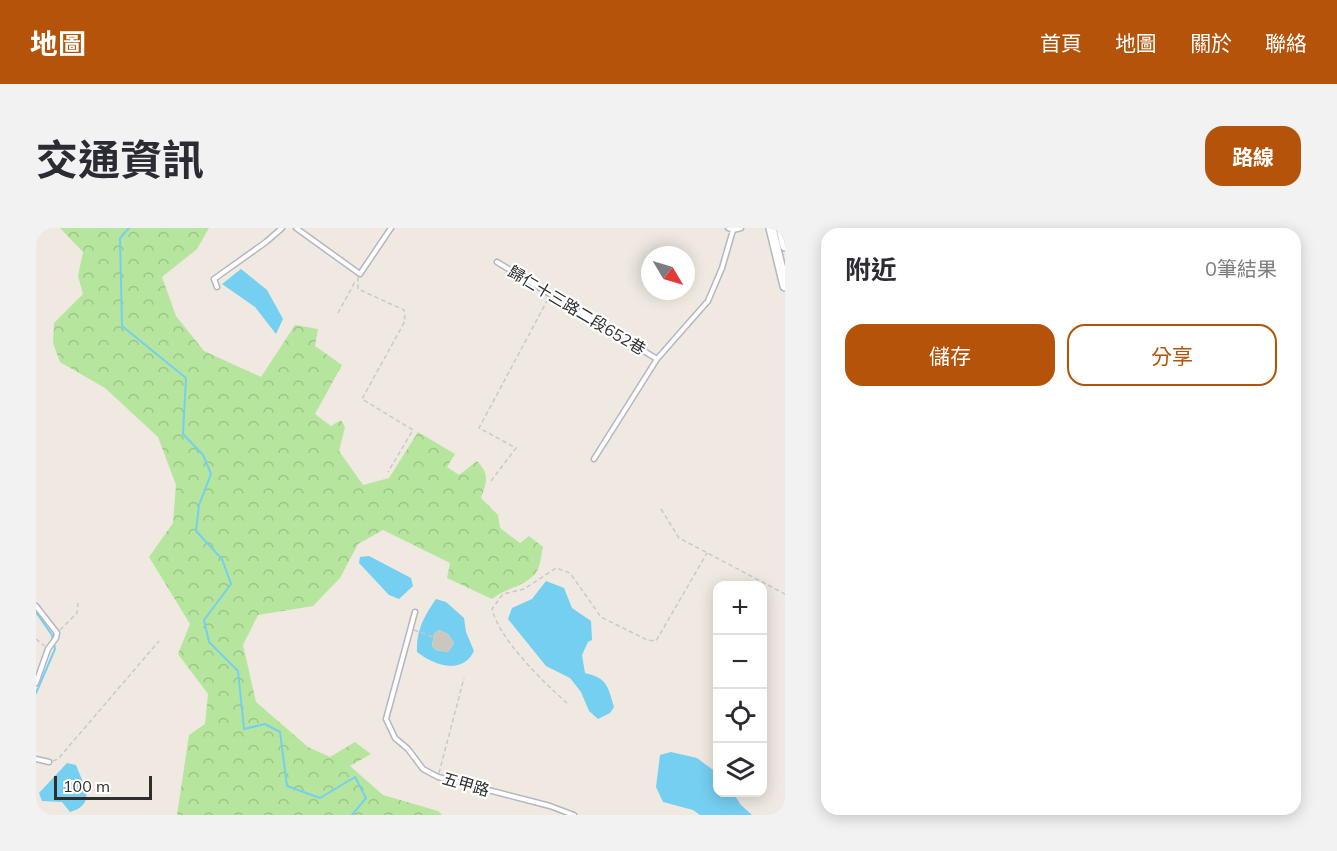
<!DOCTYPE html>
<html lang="zh-TW">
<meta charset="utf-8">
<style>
:root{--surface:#fff;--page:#f2f2f3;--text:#2b2b33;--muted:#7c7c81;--line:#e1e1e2;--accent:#b45309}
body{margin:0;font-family:Mulish,"Noto Sans TC",sans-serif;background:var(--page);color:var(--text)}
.controls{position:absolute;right:18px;bottom:18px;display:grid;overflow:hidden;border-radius:12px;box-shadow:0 3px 15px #0003}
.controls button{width:54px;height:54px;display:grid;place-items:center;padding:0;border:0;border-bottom:2px solid var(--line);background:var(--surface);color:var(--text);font:30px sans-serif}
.compass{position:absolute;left:605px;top:18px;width:54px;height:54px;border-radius:50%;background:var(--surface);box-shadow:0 3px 15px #0003;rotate:128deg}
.scale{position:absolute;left:18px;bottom:15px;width:98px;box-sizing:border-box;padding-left:6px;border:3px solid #2e2e2e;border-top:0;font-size:16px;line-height:21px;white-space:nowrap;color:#2e2e2e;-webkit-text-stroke:4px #fff;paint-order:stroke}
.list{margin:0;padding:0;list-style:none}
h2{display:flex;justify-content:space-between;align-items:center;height:78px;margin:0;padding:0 24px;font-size:26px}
h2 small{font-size:20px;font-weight:400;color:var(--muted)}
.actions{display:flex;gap:12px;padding:18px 24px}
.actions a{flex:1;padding:14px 0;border:2px solid var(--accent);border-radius:18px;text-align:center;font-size:21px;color:var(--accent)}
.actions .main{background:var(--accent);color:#fff}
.icon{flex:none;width:33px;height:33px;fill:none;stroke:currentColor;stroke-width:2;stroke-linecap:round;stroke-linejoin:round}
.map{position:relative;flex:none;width:749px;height:587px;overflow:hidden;border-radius:18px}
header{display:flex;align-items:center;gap:36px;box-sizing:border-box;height:84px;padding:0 30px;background:var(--accent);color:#fff}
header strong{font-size:28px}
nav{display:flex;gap:33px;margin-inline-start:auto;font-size:21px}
.intro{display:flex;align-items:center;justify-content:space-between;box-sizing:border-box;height:144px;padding:0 36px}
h1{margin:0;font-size:42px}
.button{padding:15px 27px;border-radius:18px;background:var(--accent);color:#fff;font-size:21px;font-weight:700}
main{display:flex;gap:36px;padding:0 36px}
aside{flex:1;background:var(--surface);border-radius:18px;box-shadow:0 3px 15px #0003}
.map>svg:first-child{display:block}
.forest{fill:url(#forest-crowns)}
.water{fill:#75cff0;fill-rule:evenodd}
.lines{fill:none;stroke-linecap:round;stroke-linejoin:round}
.stream{stroke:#75cff0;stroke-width:2}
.building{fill:#cbc7bf}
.service-casing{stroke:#b4b7c1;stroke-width:7}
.tertiary-casing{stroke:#b4b7c1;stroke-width:12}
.path{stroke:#c9c9c9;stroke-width:1.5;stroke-dasharray:4.5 3;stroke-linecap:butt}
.service{stroke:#fff;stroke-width:4}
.tertiary{stroke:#fff;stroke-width:9}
.labels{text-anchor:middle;stroke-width:4.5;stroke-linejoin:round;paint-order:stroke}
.street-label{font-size:16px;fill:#2e2e2e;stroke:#fff}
</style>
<header>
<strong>地圖</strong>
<nav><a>首頁</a><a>地圖</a><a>關於</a><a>聯絡</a></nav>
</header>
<div class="intro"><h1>交通資訊</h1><a class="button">路線</a></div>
<main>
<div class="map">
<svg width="749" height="587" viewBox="0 0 749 587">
<defs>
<pattern id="forest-crowns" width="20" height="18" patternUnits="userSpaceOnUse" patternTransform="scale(1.5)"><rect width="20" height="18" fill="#b6e59e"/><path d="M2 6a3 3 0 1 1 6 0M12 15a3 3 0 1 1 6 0" fill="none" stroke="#9dc588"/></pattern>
</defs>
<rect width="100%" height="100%" fill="#efe9e1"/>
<path class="forest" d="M24,0h149l-12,21 -35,28 14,39 28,35 57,26 34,-52 23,4 -3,17 27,19 -27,49 16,12 10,-6 4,7 -6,24 24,34 26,-7 29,-46 37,22 -8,13 12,8 18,-14c13,14 10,20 4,37l17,17 2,13 20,15 9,-7 14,11c-2,7 -2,17 -6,24 -10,16 -31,16 -45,28l-45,-21 3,-15 -67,-33 -25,14 -18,34 -27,28 -55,9 -15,30 13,57 52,45 22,10 25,-15 16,12 -21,12 33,29 55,16 4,4h-265l12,-80 16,-11 3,-30 -30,-40 12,-30 -41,-67 24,-34 3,-38 -18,-48 -53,-49 -45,-26 -7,-19 1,-20 29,-29 -5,-18 5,-24z"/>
<path class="water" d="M205,41l26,21 16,29 -7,15 -21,-27 -33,-23z
M333,328l42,22 2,8 -14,13 -10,-4 -30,-32 1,-6z
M510,353l18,7 8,20 19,13 1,19 -4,2 -6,13 3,18c22,5 23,13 29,34l-4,6 -12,6 -9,-8 -8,-19 -11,-14 -24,-12 -38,-47 4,-11 20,-9z
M400,371l10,3 18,16 2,14 8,19c-12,24 -39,15 -57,1 -1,-21 7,-36 19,-53zM403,402l9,4 6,9 -6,9 -12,-2 -4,-4 2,-12z
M635,524l26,6 20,15 1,19 15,1 8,12 11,10h-52l-7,-5 -30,-8 -7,-15 4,-32z
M31,535l9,2c7,19 22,39 -6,47l-8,-10 -20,-1 -3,-8z"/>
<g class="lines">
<path class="stream" d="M93,0l-9,10 2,88 64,52 -3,56 20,21 8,19 -12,31 -3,26 26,28 9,25 -27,36 5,22 29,29 6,58 21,-5 15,8 7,54 33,12 35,-21 11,21 -14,17
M0,384l16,23 3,14 -19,44"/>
</g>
<path class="building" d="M403,402l9,4 6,9 -6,9 -12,-2 -4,-4 2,-13z"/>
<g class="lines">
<g class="service-casing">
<path id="service" d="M260,0l64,46 31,-46
M692,0l5,2 8,-2
M461,34l160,97 51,-58 14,-33 11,-38
M181,59l-3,-8 52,-37 16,-14
M558,231l63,-100
M0,378l21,27 -1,5 -8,11 -12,34
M379,384l-29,107 9,19 13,11 15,20 15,8 112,29 24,9
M0,531l13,3"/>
</g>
<g class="tertiary-casing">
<path id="tertiary" d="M735,0l14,58
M745,0l4,18"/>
</g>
<path class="path" d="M322,49v12l46,21 1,11 -43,78 51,31 -25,42
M302,85l18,-33
M455,253l25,-33 -37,-20 69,-129
M625,281l18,29 106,56
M24,402l17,-17 1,-10
M378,402l19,7
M0,411l9,7
M531,475c-23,-20 -68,-64 -75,-94l11,-15 21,-5 32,-21 14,5 31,44 46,23 9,1 51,-88
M17,533l5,-2 101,-118
M403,545l25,-95"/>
<use href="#service" class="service"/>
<use href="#tertiary" class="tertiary"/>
</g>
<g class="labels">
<g class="street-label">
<text transform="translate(541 82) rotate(31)" y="6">歸仁十三路二段652巷</text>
<text transform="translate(430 556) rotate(16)" y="6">五甲路</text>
</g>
</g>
</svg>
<div class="controls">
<button>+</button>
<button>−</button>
<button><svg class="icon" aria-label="locate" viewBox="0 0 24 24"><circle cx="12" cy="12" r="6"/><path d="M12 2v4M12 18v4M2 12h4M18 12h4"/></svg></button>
<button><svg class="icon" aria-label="layers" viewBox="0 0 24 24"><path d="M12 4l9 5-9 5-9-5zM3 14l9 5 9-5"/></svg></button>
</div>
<svg class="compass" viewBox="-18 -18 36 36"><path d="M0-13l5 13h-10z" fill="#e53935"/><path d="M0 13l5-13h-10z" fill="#7c7c81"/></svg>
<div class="scale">100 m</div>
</div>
<aside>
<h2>附近<small>0筆結果</small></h2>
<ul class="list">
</ul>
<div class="actions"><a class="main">儲存</a><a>分享</a></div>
</aside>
</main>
